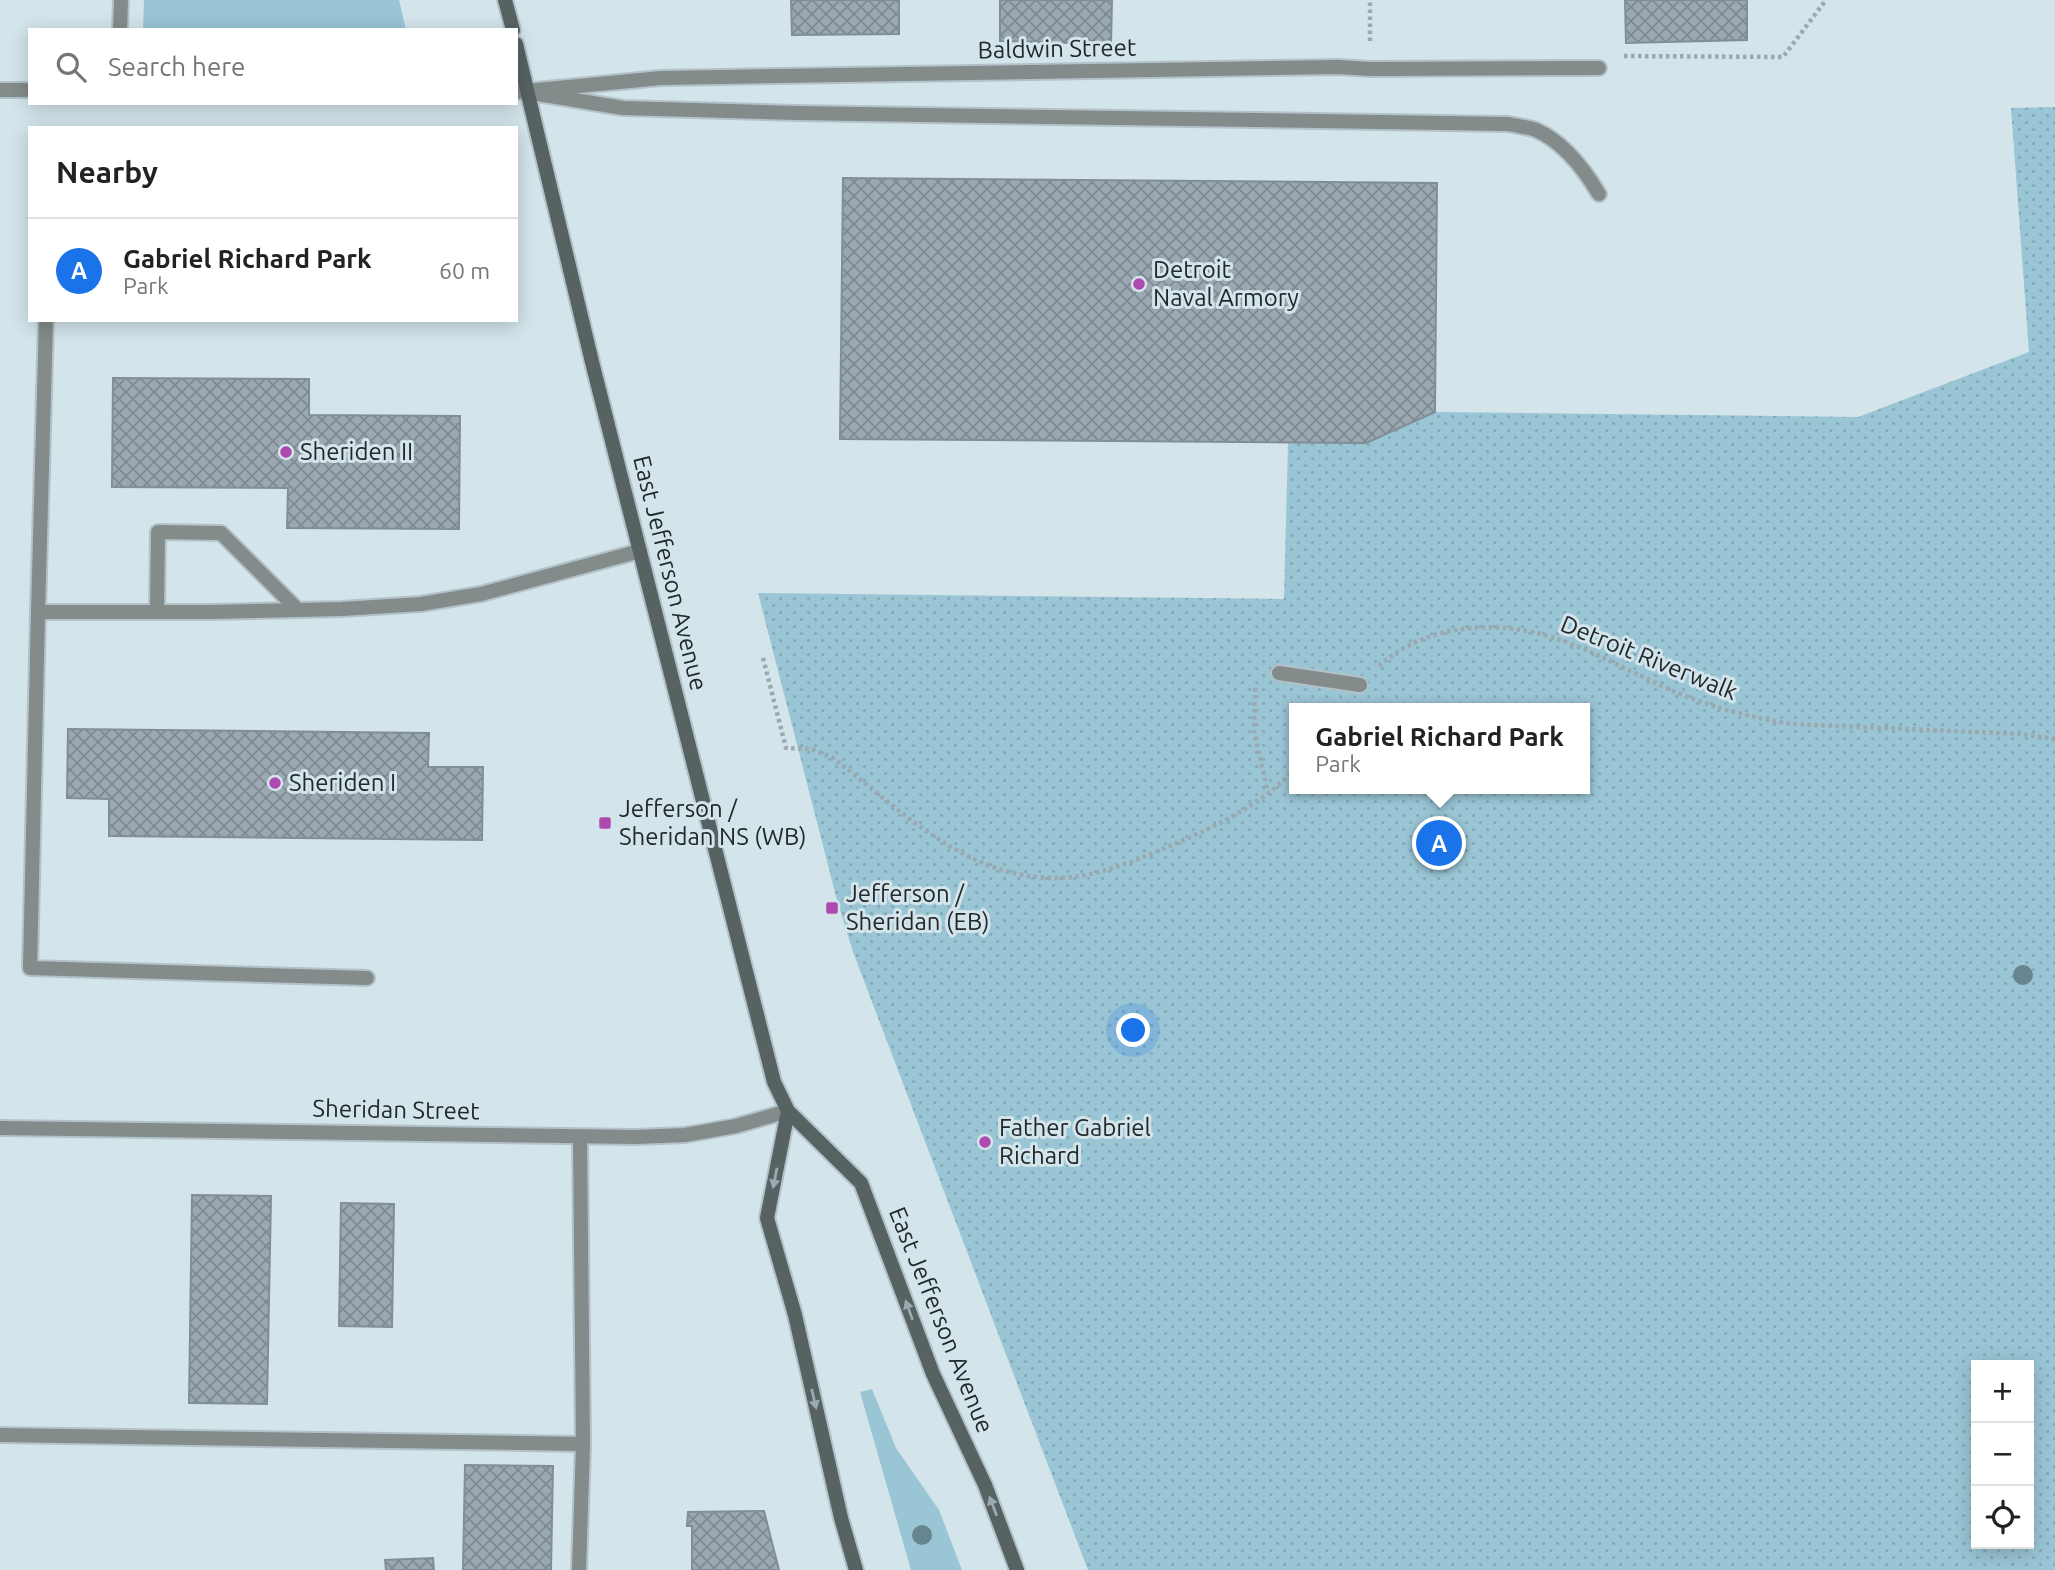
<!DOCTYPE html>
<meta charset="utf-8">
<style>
:root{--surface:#fff;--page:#f6f6f6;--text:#222;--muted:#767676;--line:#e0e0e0;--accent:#1a73e8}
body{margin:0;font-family:Ubuntu,sans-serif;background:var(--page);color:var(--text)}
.controls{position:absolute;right:21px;bottom:21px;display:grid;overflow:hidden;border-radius:0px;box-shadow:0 4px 18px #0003}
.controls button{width:63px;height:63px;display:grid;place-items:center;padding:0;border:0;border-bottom:2px solid var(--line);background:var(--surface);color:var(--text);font:35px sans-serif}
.you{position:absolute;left:1134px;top:1031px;width:24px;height:24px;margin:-18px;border:5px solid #fff;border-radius:50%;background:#1a73e8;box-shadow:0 0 0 10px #1a73e833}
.badge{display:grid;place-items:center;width:46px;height:46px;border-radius:50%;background:var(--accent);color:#fff;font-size:23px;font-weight:700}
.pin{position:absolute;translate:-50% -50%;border:4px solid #fff;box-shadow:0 2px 7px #0006}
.popup{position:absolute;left:1289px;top:703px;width:301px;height:91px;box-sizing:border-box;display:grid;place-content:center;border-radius:0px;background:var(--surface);filter:drop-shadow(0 2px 5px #0005);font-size:23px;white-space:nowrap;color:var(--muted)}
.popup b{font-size:26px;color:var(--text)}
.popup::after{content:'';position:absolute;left:50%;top:100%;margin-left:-14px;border:14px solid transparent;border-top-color:var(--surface)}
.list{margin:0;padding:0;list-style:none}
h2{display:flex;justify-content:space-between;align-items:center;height:91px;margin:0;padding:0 28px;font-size:30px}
h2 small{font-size:23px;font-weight:400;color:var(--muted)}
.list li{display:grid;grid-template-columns:46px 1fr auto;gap:21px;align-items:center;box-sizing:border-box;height:105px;padding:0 28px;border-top:2px solid var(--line)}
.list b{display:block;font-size:26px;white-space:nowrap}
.list p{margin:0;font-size:23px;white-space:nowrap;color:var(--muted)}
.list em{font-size:23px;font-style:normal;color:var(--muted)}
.icon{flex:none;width:38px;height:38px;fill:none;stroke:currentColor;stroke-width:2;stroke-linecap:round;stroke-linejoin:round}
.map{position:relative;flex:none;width:2055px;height:1570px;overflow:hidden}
.search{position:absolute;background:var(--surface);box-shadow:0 4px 18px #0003;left:28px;top:28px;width:490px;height:77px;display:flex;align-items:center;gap:18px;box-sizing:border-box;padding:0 24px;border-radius:0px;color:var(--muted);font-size:26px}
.panel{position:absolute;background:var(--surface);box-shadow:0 4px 18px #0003;left:28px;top:126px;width:490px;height:196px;border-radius:0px}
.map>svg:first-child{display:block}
.green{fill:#9ac5d5}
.park{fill:url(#park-dots);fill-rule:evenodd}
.building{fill:url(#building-cross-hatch);stroke:#818d97;stroke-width:2}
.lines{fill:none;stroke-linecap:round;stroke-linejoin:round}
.lane-casing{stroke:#b3c2c8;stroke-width:18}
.street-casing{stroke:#b3c2c8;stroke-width:18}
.secondary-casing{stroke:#b3c2c8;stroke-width:18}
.path{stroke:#9ba9af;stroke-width:4.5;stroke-dasharray:3.5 3.5;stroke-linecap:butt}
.lane{stroke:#838b8b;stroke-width:14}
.street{stroke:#838b8b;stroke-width:14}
.secondary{stroke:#576263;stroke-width:14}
.tree{fill:#67858f}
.oneway{fill:#9baaae}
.poi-dot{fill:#ad49af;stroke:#d3e4eb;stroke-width:2.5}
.labels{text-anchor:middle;stroke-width:6;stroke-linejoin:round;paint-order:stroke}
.street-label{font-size:24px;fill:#22292b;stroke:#d3e4eb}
.poi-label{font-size:24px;fill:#22292b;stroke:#d3e4eb;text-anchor:start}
</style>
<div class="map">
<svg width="2055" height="1570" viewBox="0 0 2055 1570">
<defs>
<pattern id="park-dots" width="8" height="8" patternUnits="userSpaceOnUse" patternTransform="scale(1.75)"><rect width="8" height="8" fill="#9ac5d5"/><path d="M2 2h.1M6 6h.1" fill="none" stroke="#84a9b7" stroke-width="1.8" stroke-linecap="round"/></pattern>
<pattern id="building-cross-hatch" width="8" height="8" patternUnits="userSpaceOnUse" patternTransform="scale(1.75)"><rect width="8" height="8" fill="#9ba8b2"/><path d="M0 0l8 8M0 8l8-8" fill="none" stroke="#7e8991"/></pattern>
</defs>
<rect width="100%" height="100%" fill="#d3e4eb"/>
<path class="green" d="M144,0h255l7,30h-263z
M872,1389l24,59 43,62 23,60h-51l-51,-178z"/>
<path class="park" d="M2055,107v1463h-967l-235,-618 -16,-52 -79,-307 526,6 4,-156h78l69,-31 423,5 171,-65 -18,-244zM1294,708h290v81h-290zM1976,1365h53v179h-53z"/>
<path class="building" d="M791,0h108v34l-107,1z
M1000,0h112l-1,44 -111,-3z
M1625,0h122v40l-121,3z
M843,178l594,5 -2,229 -69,31 -526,-4z
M113,378l196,1v36l151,1 -1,113 -172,-1 1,-40 -176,-1z
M68,729l361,4 -1,34h55l-1,73 -373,-4v-37l-42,-1z
M192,1195l79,1 -4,208 -78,-1z
M341,1203l53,1 -2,123 -53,-1z
M465,1465l88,1 -2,104h-88z
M764,1511l15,59h-87v-44h-5l1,-14z
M433,1558l1,12h-48l-1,-10z"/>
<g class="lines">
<g class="lane-casing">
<path id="lane" d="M532,93l91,15 174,5 711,11c9,2 20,3 28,6 28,12 48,39 63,64
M38,612l8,-292
M157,612l1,-80 63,1 77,77
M1279,673l81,12
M367,978l-337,-10 8,-356h172l132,-3 79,-5 60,-10 159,-43
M0,1435l583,9
M579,1570l4,-126 -3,-307"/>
</g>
<g class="street-casing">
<path id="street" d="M120,30l1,-30
M0,90h30
M516,92l145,-14 677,-11 32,2 229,-1
M0,1128l636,9 49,-2 51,-9 52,-15"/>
</g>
<g class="secondary-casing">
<path id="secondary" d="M505,0l8,30
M516,44l76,318 182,720 14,29 73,72 72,191 52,111 32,85
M788,1111l-21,107 28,97 46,203 15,52"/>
</g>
<path class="path" d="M1370,41v-41
M1624,56l159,1 43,-57
M763,658l23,90 26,1 21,9c68,52 134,122 226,120 38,-1 78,-18 113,-33 44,-19 88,-39 122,-75
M1379,666c19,-18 46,-30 71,-35 96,-18 154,33 238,66 33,13 68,21 103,27l230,10 34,5
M1255,688l-1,43 14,62"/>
<use href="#lane" class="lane"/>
<use href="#street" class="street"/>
<use href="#secondary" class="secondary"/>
</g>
<g class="tree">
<circle cx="2023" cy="975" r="10"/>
<circle cx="922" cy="1535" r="10"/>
</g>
<defs><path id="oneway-solid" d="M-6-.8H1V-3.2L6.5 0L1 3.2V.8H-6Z" transform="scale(1.75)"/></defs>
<g class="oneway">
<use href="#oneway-solid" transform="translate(775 1178) rotate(101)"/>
<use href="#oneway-solid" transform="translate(909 1310) rotate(-110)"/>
<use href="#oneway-solid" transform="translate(814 1399) rotate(77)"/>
<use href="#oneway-solid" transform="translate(993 1506) rotate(-111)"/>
</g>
<g class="poi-dot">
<circle cx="1139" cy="284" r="7"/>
<circle cx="286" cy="452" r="7"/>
<circle cx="275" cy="783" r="7"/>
<rect x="598" y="816" width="14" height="14" rx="3.5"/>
<rect x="825" y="901" width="14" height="14" rx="3.5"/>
<circle cx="985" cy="1142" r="7"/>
</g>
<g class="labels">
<g class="street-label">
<text transform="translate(1057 49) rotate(-1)" y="8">Baldwin Street</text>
<text transform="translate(670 573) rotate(76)" y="8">East Jefferson Avenue</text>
<text transform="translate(1649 658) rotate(22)" y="8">Detroit Riverwalk</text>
<text transform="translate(396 1110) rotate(1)" y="8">Sheridan Street</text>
<text transform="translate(941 1320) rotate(68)" y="8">East Jefferson Avenue</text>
</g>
<g class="poi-label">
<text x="1153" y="278">Detroit<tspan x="1153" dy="28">Naval Armory</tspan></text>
<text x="300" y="460">Sheriden II</text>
<text x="289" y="791">Sheriden I</text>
<text x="619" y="817">Jefferson /<tspan x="619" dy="28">Sheridan NS (WB)</tspan></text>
<text x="846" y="902">Jefferson /<tspan x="846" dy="28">Sheridan (EB)</tspan></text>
<text x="999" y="1136">Father Gabriel<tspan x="999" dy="28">Richard</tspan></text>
</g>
</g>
</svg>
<div class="controls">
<button>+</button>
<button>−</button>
<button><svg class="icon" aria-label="locate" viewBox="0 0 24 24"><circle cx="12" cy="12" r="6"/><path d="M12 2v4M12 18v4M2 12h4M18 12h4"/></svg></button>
</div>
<div class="you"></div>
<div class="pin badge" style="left:1439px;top:843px">A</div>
<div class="popup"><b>Gabriel Richard Park</b>Park</div>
<div class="search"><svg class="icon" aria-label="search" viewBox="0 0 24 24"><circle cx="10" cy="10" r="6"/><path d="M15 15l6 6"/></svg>Search here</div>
<section class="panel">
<h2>Nearby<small></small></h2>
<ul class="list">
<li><span class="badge">A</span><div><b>Gabriel Richard Park</b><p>Park</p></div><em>60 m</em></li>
</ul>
</section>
</div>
